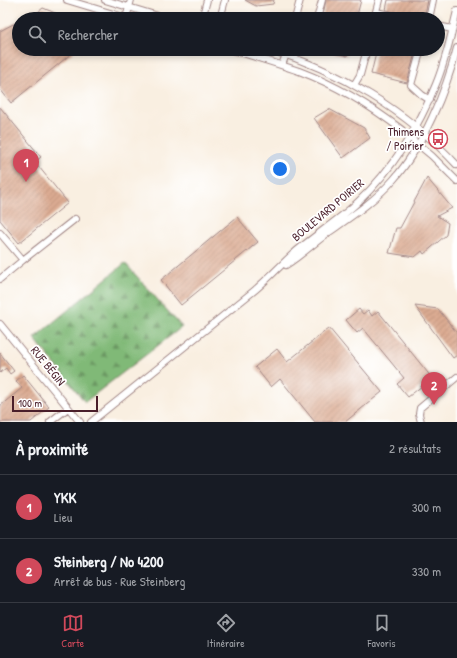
<!DOCTYPE html>
<html lang="fr">
<meta charset="utf-8">
<style>
:root{--surface:#171b24;--page:#20242c;--text:#f1f3f6;--muted:#9ea1a6;--line:#363941;--accent:#d1495b}
body{margin:0;font-family:"Patrick Hand",sans-serif;background:var(--page);color:var(--text)}
.scale{position:absolute;left:12px;bottom:10px;width:86px;box-sizing:border-box;padding-left:4px;border:2px solid #4a1f2b;border-top:0;font-size:11px;line-height:14px;white-space:nowrap;color:#4a1f2b;-webkit-text-stroke:3px #fff;paint-order:stroke}
.you{position:absolute;left:280px;top:169px;width:14px;height:14px;margin:-10px;border:3px solid #fff;border-radius:50%;background:#1a73e8;box-shadow:0 0 0 6px #1a73e833}
.badge{display:grid;place-items:center;width:26px;height:26px;border-radius:50%;background:var(--accent);color:#fff;font-size:13px;font-weight:700}
.pin{position:absolute;translate:-50% -33px;filter:drop-shadow(0 1px 2px #0008)}
.pin::after{content:'';position:absolute;top:21px;width:14px;height:12px;background:inherit;clip-path:polygon(0 0,100% 0,50% 100%)}
.list{margin:0;padding:0;list-style:none}
h2{display:flex;justify-content:space-between;align-items:center;height:52px;margin:0;padding:0 16px;font-size:17px}
h2 small{font-size:13px;font-weight:400;color:var(--muted)}
.list li{display:grid;grid-template-columns:26px 1fr auto;gap:12px;align-items:center;box-sizing:border-box;height:64px;padding:0 16px;border-top:1px solid var(--line)}
.list b{display:block;font-size:15px;white-space:nowrap}
.list p{margin:0;font-size:13px;white-space:nowrap;color:var(--muted)}
.list em{font-size:13px;font-style:normal;color:var(--muted)}
.icon{flex:none;width:22px;height:22px;fill:none;stroke:currentColor;stroke-width:2;stroke-linecap:round;stroke-linejoin:round}
.map{position:relative;flex:none;width:457px;height:422px;overflow:hidden}
.search{position:absolute;background:var(--surface);box-shadow:0 2px 6px #0003;left:12px;right:12px;top:12px;height:44px;display:flex;align-items:center;gap:10px;box-sizing:border-box;padding:0 14px;border-radius:22px;color:var(--muted);font-size:15px}
.sheet{height:180px;background:var(--surface)}
nav{display:flex;justify-content:space-around;align-items:center;box-sizing:border-box;height:56px;border-top:1px solid var(--line);background:var(--surface);font-size:11px;color:var(--muted)}
nav a{display:grid;justify-items:center;gap:2px}
nav .on{color:var(--accent)}
.map>svg:first-child{display:block}
.forest{fill:url(#forest-firs);stroke:#656c51}
.building{fill:url(#building-hatch)}
.lines{fill:none;stroke-linecap:round;stroke-linejoin:round}
.minor-casing{stroke:#a28786;stroke-width:8}
.minor{stroke:#fff;stroke-width:6}
.labels{text-anchor:middle;stroke-width:3.5;stroke-linejoin:round;paint-order:stroke}
.poi-label{font-size:12px;fill:#4a1f2b;stroke:#fff;text-anchor:end}
.street-label{font-size:12px;fill:#4a1f2b;stroke:#fff}
</style>
<div class="map">
<svg width="457" height="422" viewBox="0 0 457 422">
<defs>
<pattern id="forest-firs" width="22" height="20" patternUnits="userSpaceOnUse"><rect width="22" height="20" fill="#80b977"/><path d="M5 1l3.5 6h-7zM16 11l3.5 6h-7z" fill="#6b9662"/></pattern>
<pattern id="building-hatch" width="6" height="6" patternUnits="userSpaceOnUse"><rect width="6" height="6" fill="#dbab92"/><path d="M-1 1l2-2M0 6l6-6M5 7l2-2" fill="none" stroke="#b48b77"/></pattern>
</defs>
<rect width="100%" height="100%" fill="#fff"/>
<filter id="ink" filterUnits="userSpaceOnUse"><feTurbulence type="fractalNoise" baseFrequency=".025" numOctaves="2"/><feDisplacementMap in="SourceGraphic" scale="8" xChannelSelector="R" yChannelSelector="G"/><feConvolveMatrix kernelMatrix="1 2 1 2 8 2 1 2 1" color-interpolation-filters="sRGB"/></filter>
<filter id="wash" filterUnits="userSpaceOnUse"><feTurbulence type="fractalNoise" baseFrequency=".012" numOctaves="4" result="noise"/><feDisplacementMap in="SourceGraphic" scale="16" xChannelSelector="R" yChannelSelector="G"/><feGaussianBlur stdDeviation="0.9" result="paint"/><feColorMatrix in="noise" values="0 0 0 0 0 0 0 0 0 0 0 0 0 0 0 0 0 1.4 0 .05"/><feComposite in="paint" operator="in"/></filter>
<g filter="url(#wash)">
<rect width="100%" height="100%" fill="#f9efe1"/>
<path class="forest" d="M125,263l57,64 -97,75 -51,-64z"/>
<g id="blocks">
<path class="building" d="M245,0h29l-1,4 -17,2z
M326,0h35l-5,19h-34z
M388,0h40l-4,19 -14,-3v1l-3,-2 -21,-5z
M43,8l27,11h-41z
M19,21v28h58l-66,54 -11,-14v-58z
M327,49h22l-2,7 -20,-5z
M377,49h39l-9,34 -36,-9z
M0,107l41,50 -6,5 33,41 -49,40 -19,-23z
M329,109l35,19 6,10 -27,20 -29,-40z
M427,178l25,30 -15,8 11,7 -2,12 -22,19 -2,-3 -7,6 -26,-4 7,-25h4z
M237,217l21,25 -77,63 -20,-25z
M415,306l23,3 19,24v22l-4,3z
M359,309l4,5 5,-4 4,6 6,-5 54,67 -24,19 -11,-13 7,-6 -41,-50 -6,5 -11,-13z
M329,328l53,64 -37,30h-30l-35,-43 -9,8 -16,-20 22,-18 10,13z
M0,353l14,18 -4,3 -4,-6 -6,5z
M23,375l26,32 -18,15h-31v-16l22,-18 -6,-7z"/>
</g>
</g>
<g filter="url(#ink)">
<use href="#blocks" fill-opacity="0" stroke="#a28786" stroke-width="1"/>
<g class="lines">
<g class="minor-casing">
<path id="minor" d="M67,0l63,19
M105,0l63,19
M376,12l30,7
M126,18l5,-18
M202,19l5,-19
M220,19l5,-19
M295,19l5,-19
M317,19l5,-19
M374,19l5,-19
M429,19l4,-19
M438,26l14,3
M229,49c23,7 47,14 70,22 37,14 72,35 103,59l1,2 29,24 25,25
M268,49c72,22 138,61 189,116
M421,49l-10,36 11,10 8,5
M282,65l6,-16
M354,85l6,-10 7,-26
M0,233l23,27 -23,19
M23,260l52,-41
M286,265c14,-9 26,-20 39,-30 24,-17 49,-33 69,-56 29,-33 52,-88 63,-131
M0,324l80,98
M50,422l18,-14
M91,422l164,-132c13,-11 25,-24 37,-35 21,-19 46,-34 66,-53 34,-32 61,-75 78,-118 10,-24 15,-49 21,-73
M421,422l-2,-8 1,-6 37,-31"/>
</g>
<use href="#minor" class="minor"/>
</g>
</g>
<defs>
<g id="bus-ring" transform="scale(1)"><circle r="9.5" fill="#fff" stroke="#d1495b" stroke-width="1.5"/><path d="M-5-6H5V4H4V6H2V4H-2V6H-4V4H-5ZM-3.5-4V0h7V-4ZM-3.5 1.2v1.5H-2V1.2ZM2 1.2v1.5H3.5V1.2Z" fill="#d1495b"/></g>
</defs>
<g fill-rule="evenodd">
<use href="#bus-ring" x="438" y="139"/>
</g>
<g class="labels">
<g class="poi-label">
<text x="424" y="136">Thimens<tspan x="424" dy="14">/ Poirier</tspan></text>
</g>
<g class="street-label">
<text transform="translate(328 210) rotate(-40)" y="4">BOULEVARD POIRIER</text>
<text transform="translate(48 366) rotate(51)" y="4">RUE BÉGIN</text>
</g>
</g>
</svg>
<div class="scale">100 m</div>
<div class="you"></div>
<div class="pin badge" style="left:26px;top:182px">1</div>
<div class="pin badge" style="left:434px;top:405px">2</div>
<div class="search"><svg class="icon" aria-label="search" viewBox="0 0 24 24"><circle cx="10" cy="10" r="6"/><path d="M15 15l6 6"/></svg>Rechercher</div>
</div>
<section class="sheet">
<h2>À proximité<small>2 résultats</small></h2>
<ul class="list">
<li><span class="badge">1</span><div><b>YKK</b><p>Lieu</p></div><em>300 m</em></li>
<li><span class="badge">2</span><div><b>Steinberg / No 4200</b><p>Arrêt de bus · Rue Steinberg</p></div><em>330 m</em></li>
</ul>
</section>
<nav>
<a class="on"><svg class="icon" aria-label="map" viewBox="0 0 24 24"><path d="M3 6l6-2 6 2 6-2v14l-6 2-6-2-6 2zM9 4v14M15 6v14"/></svg>Carte</a>
<a><svg class="icon" aria-label="directions" viewBox="0 0 24 24"><path d="M12 3l9 9-9 9-9-9zM9 14v-3h6M13 9l2 2-2 2"/></svg>Itinéraire</a>
<a><svg class="icon" aria-label="saved" viewBox="0 0 24 24"><path d="M7 4h10v16l-5-4-5 4z"/></svg>Favoris</a>
</nav>
